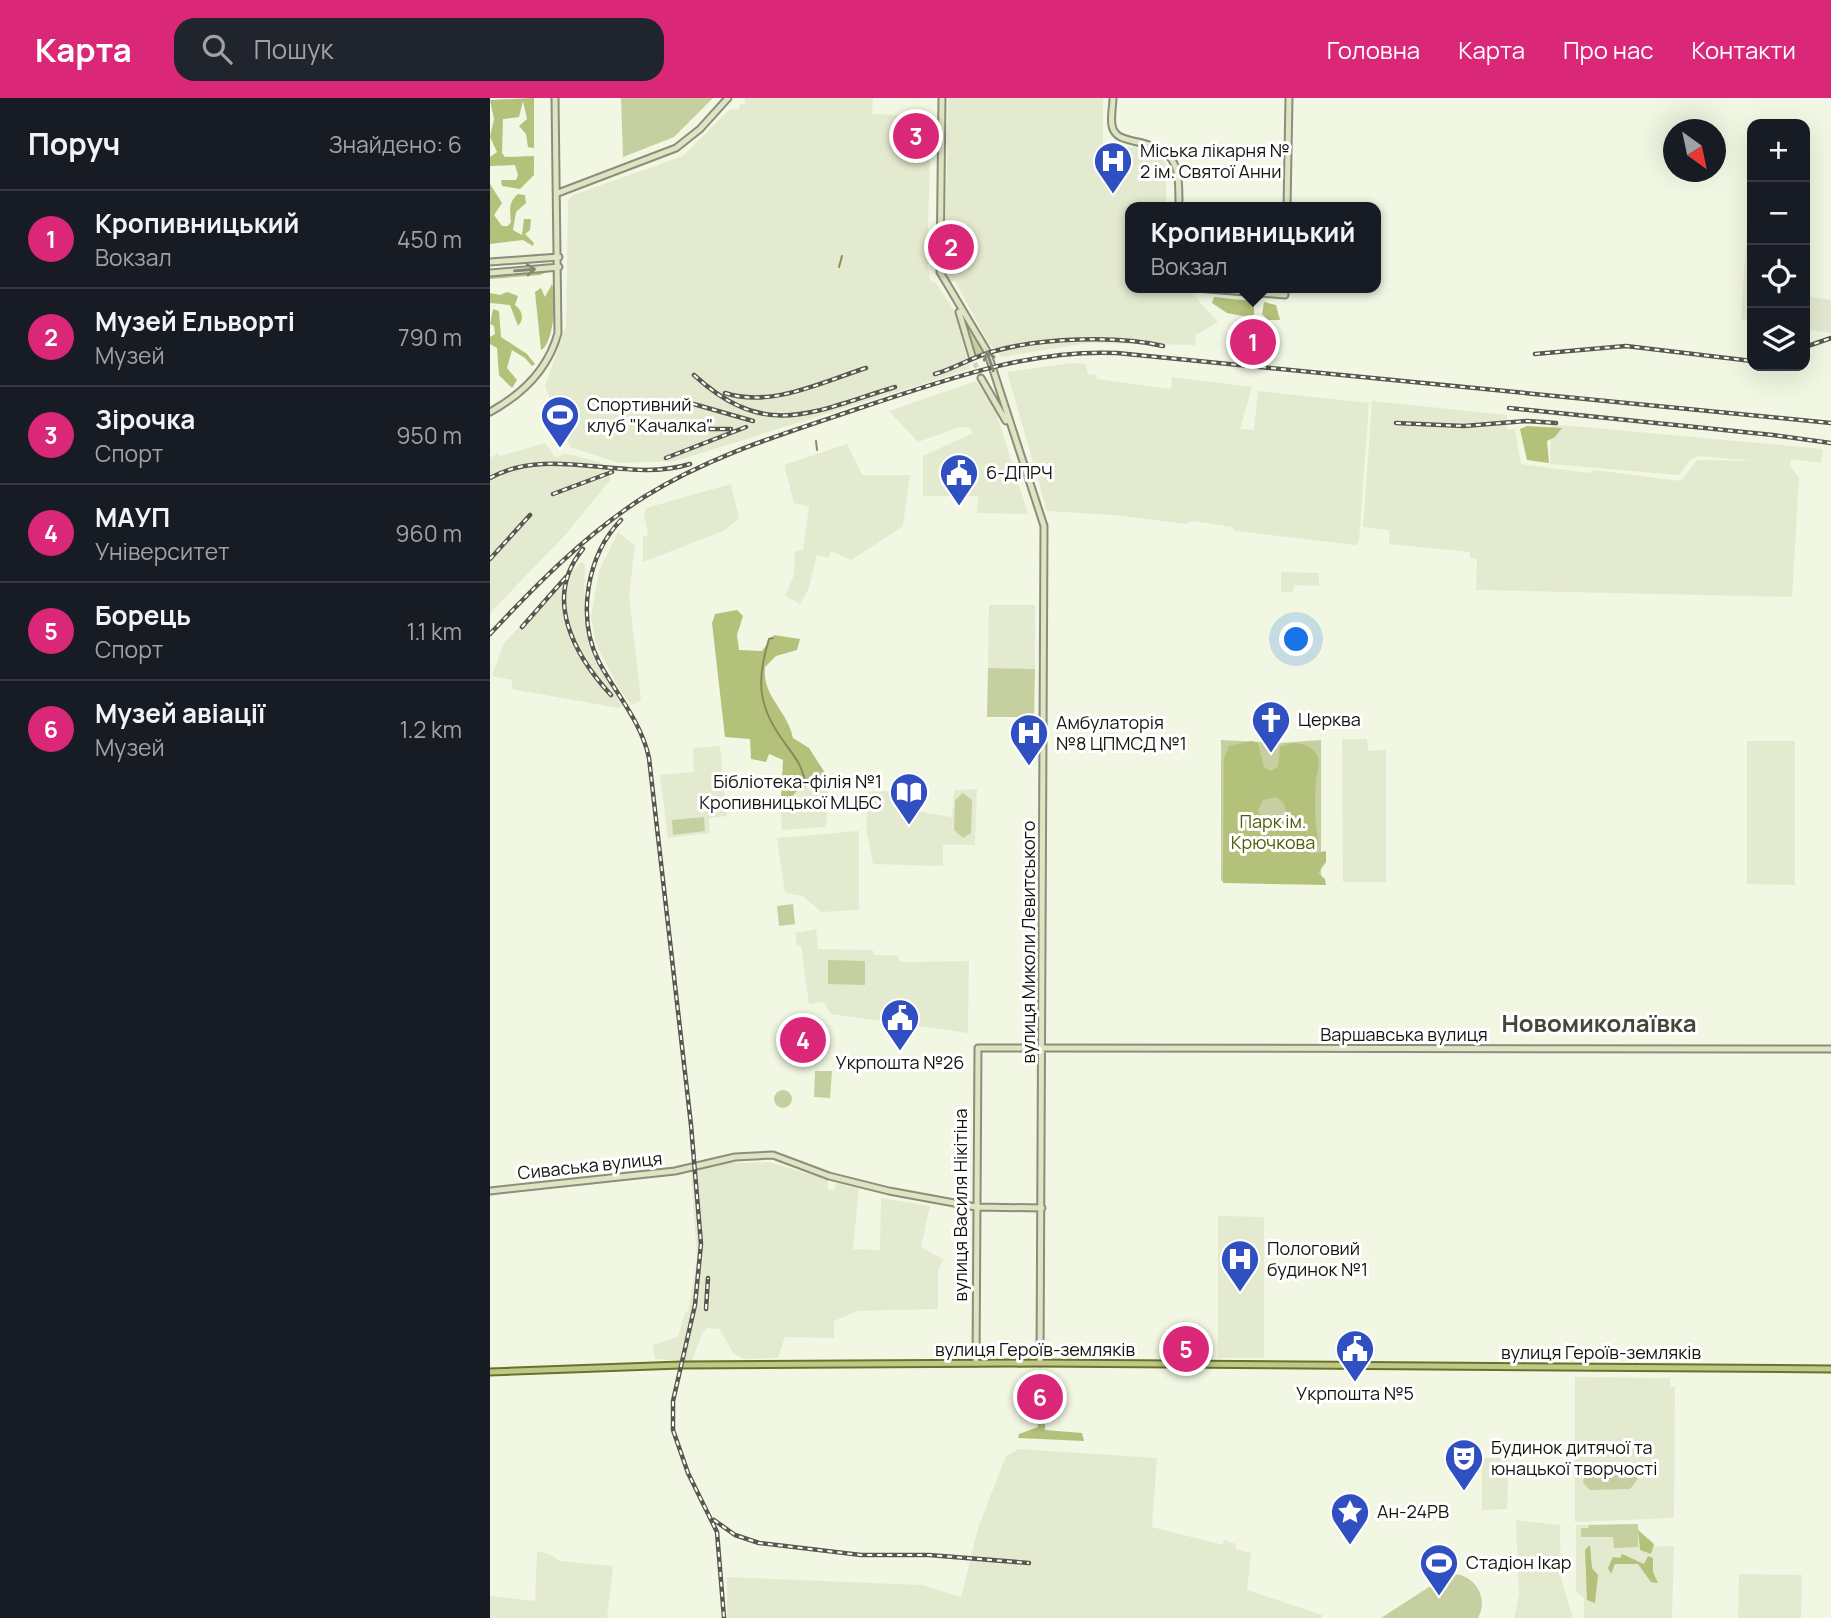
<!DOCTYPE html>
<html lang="uk">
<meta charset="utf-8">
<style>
:root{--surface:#171b24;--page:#20242c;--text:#f1f3f6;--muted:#9ea1a6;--line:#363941;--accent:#db2777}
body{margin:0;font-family:Manrope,sans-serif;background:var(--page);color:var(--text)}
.controls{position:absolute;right:21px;top:21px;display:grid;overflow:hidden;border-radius:14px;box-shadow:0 7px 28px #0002}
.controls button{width:63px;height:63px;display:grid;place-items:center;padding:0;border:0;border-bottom:2px solid var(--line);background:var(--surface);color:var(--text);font:35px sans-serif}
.compass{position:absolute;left:1173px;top:21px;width:63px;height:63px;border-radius:50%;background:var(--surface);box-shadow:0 7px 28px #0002;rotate:147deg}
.you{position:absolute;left:807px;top:542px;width:24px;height:24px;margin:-18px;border:5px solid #fff;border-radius:50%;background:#1a73e8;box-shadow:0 0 0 10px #1a73e833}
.badge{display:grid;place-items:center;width:46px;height:46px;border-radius:50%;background:var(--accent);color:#fff;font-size:23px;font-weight:700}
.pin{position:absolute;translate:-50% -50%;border:4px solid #fff;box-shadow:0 2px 7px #0006}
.popup{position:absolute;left:635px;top:104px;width:256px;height:91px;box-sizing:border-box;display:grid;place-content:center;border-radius:14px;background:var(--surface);filter:drop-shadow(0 2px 5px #0005);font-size:23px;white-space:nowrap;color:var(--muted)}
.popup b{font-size:26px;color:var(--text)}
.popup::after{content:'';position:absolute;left:50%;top:100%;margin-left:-14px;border:14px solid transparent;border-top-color:var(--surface)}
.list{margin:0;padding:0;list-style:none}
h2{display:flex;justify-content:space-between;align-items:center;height:91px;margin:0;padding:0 28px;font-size:30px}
h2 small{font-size:23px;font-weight:400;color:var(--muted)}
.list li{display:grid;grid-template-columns:46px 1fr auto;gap:21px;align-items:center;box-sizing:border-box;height:98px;padding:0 28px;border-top:2px solid var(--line)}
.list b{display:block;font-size:26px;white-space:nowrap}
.list p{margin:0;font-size:23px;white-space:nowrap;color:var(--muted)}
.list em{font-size:23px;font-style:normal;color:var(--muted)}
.icon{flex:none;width:38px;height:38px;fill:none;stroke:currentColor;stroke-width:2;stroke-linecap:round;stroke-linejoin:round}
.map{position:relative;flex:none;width:1341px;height:1520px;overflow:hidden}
header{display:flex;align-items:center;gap:42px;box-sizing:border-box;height:98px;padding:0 35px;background:var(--accent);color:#fff}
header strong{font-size:33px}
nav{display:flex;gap:38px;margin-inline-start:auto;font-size:24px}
.search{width:490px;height:63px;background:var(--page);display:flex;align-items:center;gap:18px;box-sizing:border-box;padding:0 24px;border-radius:21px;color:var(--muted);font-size:26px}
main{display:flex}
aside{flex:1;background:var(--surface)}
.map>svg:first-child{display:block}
.built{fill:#e4eacf}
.green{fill:#c6cf9f}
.forest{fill:#b4c17b;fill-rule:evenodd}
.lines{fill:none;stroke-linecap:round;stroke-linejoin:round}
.stream{stroke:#848d5a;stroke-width:2}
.secondary-tunnel{stroke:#d1d5c3;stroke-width:5;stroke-dasharray:5 2.5;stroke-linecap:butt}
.secondary-casing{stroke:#8a8e7c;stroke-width:9}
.primary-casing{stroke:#687228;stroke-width:9}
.secondary{stroke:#dfe4c2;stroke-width:5}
.primary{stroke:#bfc886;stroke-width:5}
.rail-casing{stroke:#56594e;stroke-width:4.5}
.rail{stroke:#fff;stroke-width:2;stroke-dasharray:5;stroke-linecap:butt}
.oneway{stroke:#848772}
.labels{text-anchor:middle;stroke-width:6;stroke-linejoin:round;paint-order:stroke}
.poi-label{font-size:18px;fill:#151610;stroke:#fff;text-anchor:start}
.park-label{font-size:18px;fill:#515c09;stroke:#fff}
.street-label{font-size:18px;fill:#151610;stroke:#fff}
.district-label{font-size:24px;font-weight:bold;fill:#454839;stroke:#fff}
</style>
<header>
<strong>Карта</strong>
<div class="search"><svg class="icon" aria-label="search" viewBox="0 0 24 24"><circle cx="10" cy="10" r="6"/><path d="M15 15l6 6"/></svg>Пошук</div>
<nav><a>Головна</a><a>Карта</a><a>Про нас</a><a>Контакти</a></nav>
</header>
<main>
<aside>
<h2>Поруч<small>Знайдено: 6</small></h2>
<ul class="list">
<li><span class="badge">1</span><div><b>Кропивницький</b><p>Вокзал</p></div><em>450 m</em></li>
<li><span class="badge">2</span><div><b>Музей Ельворті</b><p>Музей</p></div><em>790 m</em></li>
<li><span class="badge">3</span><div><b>Зірочка</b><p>Спорт</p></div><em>950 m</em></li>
<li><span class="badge">4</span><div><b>МАУП</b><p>Університет</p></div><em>960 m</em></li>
<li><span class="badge">5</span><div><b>Борець</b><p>Спорт</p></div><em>1.1 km</em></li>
<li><span class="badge">6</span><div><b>Музей авіації</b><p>Музей</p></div><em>1.2 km</em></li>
</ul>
</aside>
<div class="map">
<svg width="1341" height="1520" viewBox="0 0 1341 1520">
<rect width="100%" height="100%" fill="#f2f7e3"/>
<path class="built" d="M255,0h128l-1,16 51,2v10l8,1 -4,130 3,23 6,3 18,27 16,59 -294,92 -57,2 -49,-16 -25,-61 21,-60 2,-126 5,-5 110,-39 47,-47h9l1,-5h5z
M458,0h155v53h9v-5l40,2 14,15v44h-36v81h57l31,34 -22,13 -1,10 -106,-2 -88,14 -14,-16 -32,-60h-8l-2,-4z
M1257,130h5v93l-11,-2z
M1315,198l26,4v33l-26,-4z
M582,265l14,1 2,11 8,-1 1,5 74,10 1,-12 80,10 -12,42 14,1 4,-39 111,12 -10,139 -4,3 -120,-14 -3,-4 -39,-6 -7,3 -73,-9 -66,-4 -40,-139z
M486,283l19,28 33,105 -51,-1 1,-17h-55v-40l50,-23 -3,-5 -10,-1 -42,15 -29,-31z
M882,303l135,14v14h8l6,35 68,9 5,-3 87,11 16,-21 59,1 -58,-5 -7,3 -12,16 -129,-11 1,-40 272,25 -2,14 -30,-4 -1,7 9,12 -7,119 -316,-7 1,-31 -7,-1v-6l-81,-8v-14l-26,-3z
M55,345l11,15 8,-5 36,9 11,17 -45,55 -76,79v-155l8,-5 2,3z
M357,346l15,31h48l-7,51 -52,34 -20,-9 -3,7 -11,-3 -8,33 -9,16 -15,-8 9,-21 1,-24 8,-1 6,-44 -15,-3 -10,-38z
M241,386l8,35 -16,12 -80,31v-25l5,-2 -4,-21 2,-6z
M128,434l17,14 -6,49 12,105 -10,5 -13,-18 -22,-43 -5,-28 8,-45z
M92,464l3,3 -1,54 7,33 32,53 -4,3 -108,-19 2,-9 -21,-4 12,-33 57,-61 8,-15 5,2z
M791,474l38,1v13l-25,-1 -1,7h-12z
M499,507h46v64l-47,-1z
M877,641l1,12 18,-1v132h-43l-1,-143z
M1257,643h48v144l-48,-1z
M230,648l7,70 -18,2 1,15 -42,5 -8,-63 34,-3 -1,-24z
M312,687l26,1 -2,41 -44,3 -2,-28z
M487,691l-2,56h-32v21l-70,-2 -7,-37 2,-35 44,-2 -3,20 43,7 2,-27z
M369,733v79l-38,2 -18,-16 -18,-3 -8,-55z
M326,831l2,20 55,1v5h23l5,7 68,-1 -1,72 -137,-19 -7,-12 -15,2 -8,-58h-4l-2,-13z
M279,1064l59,18v9l6,2 2,-8 23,5 -6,61 27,1 1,-52 49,8 -9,41 23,13 -6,9v40l-81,2 -23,10v17l-49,-1 -7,21 -34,1 -11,-6 -13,-24 -13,-1 -4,3 -11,30 -37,-2 -2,-14 25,-8 7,-24 3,-1 9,-52 -6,-89 39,-8z
M728,1118l46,1v141h-46z
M1085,1279l95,1v9h5l-1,131 -99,4z
M529,1351l138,9 -5,69 71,18 1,-5 12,4 -1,5 16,4 -4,37 75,25v3h-595v-41l195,8 39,12 17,-69 28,-72z
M992,1360h27l-2,51 -25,1z
M1026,1422l44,5 1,53 12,40h-59l5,-24z
M1148,1426l1,23 35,-1 -2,72h-88v-20l-8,-6v-67z
M47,1453l12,3 11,7 53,5 -6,52h-117v-22l45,5z
M1249,1476l63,1 -1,43h-63z"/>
<path class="green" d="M131,0h92l-39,39 -51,20z
M477,225l17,29 -9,3z
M498,570l47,1 -1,48h-47z
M731,642l59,3 41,-3v142l-100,-1z
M473,695l9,7 -1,33 -8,5 -9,-8 1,-30z
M214,719l1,14 -32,4 -1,-15z
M303,806l2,20 -16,2 -2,-20z
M338,862l37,1v24l-37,-1z
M325,973h17l-2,27 -16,-1z
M284 1001a9 9 0 1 1 18 0a9 9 0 1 1-18 0Z
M1140,1372l8,9 -8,10 -40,1 -7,-7 1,-7 6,-5z
M1148,1426v23l-24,1 -1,-11h-32v-9h7l1,-3z
M959,1476c24,-2 41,22 29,44h-97z"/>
<path class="forest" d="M44,0v50l-6,-1 -2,-13 -7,-8 8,-7 -4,-18 -4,16 -16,2 -1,34 3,4 29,-1v19l-14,14 -18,-3 -1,-6h15l2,-5 -3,-10 -25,1v-9l7,-5 -7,-15 4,-18 -4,-19z
M0,86l12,19 -8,12 8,11h6l3,-4c-1,-11 -3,-20 7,-28l7,1 1,8 -10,9 -3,18 9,5 2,-16h7l-1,11 -5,4 9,9 -1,3 -10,-6 -33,4z
M54,172l3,2 -7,3 -50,4v-5z
M62,186c5,11 2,60 -11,66l-6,-58 6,-4 4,9z
M17,194l11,4 -3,9c7,5 10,14 3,21l-8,-21 -20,-2v-10l10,2z
M724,199l37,4 3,3v14l-27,-5 -15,-10z
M774,204l12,3 4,15h-12l-6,-6z
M3,211l6,2 2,26 26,17 8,10 -3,2 -7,-8 -13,-8 -5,18 10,12 -5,8 -13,-13 -2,-27 -7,-4v-7l5,-3 -1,-8 -4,-2z
M1037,328l35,2 -7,9 -8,4 2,22 -22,-3 -7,-31z
M247,512l6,6 -6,19 2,15 23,1 12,-16 26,4 -3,11 -21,6 -11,11c-3,30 23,44 28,71l16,10 20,31 -1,7 -26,-1 -14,16 -7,-2 2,-39 -14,-6 -3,8 -15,-3 -1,-20 -25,-2 -13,-114 3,-9z
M762,643l6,2 6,24 6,4 8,-4 2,-20c13,-7 32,-5 38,10 2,7 -1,15 -2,22 -1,22 -2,44 3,65l-11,1 3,9 15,-3v11l-8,11 7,6 1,6 -103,-2 1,-125 5,-12zM785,699c11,5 14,14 7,24l-11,4 -9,-4 -4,-10 5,-11z
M550,1309l5,1v22l37,3 2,8 -66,-3 1,-4 19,-7 -2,-14z
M1148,1432l16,14 -3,10 -11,-4z
M1100,1447l2,23 6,7 -3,28 -8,-3 -2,-50z
M1132,1456l22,10 4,-8 5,2v14l5,11 -7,-1 -13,-18h-23l-4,10 -3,-6 5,-11 7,1z"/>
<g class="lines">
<path class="stream" d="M349,169l3,-11
M326,343l1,9
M283,540l-4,1c-13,42 -11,68 15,103 11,15 20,25 21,44"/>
<path class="secondary-tunnel" d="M482,258l9,22"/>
<g class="secondary-casing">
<path id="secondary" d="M452,0l-2,174 47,79 57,175 -4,837
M623,0c0,9 -4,25 1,33 4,7 12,8 19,10 45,9 46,23 46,66
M68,95l118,-45 24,-19 28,-31
M797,109l2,-109
M0,164l69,-5
M0,175l69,-6
M706,190l89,7 -1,-7
M469,214l13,44
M491,280l25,43
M0,314c33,-18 58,-42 68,-79l-3,-235
M0,1093l185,-20 60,-14 38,-2 56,21 60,15 87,16 66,1
M486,1265l2,-315 853,1"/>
</g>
<g class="primary-casing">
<path id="primary" d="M0,1274l191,-7 359,-2 791,6"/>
</g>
<use href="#secondary" class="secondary"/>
<use href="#primary" class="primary"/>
<g class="rail-casing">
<path id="rail" d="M1315,249l26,-9
M1045,256l91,-8 126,15
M445,276c21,-6 39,-18 60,-23 45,-13 122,-16 168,-5
M204,277c72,66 118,37 201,12
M235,295c46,15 97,-11 141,-25
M193,303l70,20
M1019,310l264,27 58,8
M906,325l68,3 63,-5 29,2
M210,331h31
M176,360l80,-31
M0,380c61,-34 136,6 200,-14
M63,396l59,-22
M131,422c-34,35 -45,97 -22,142 17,32 42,59 50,96l42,367 10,119 -6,61 -22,96v29l15,43 29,59 7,86
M93,451c-41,49 -8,107 28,146
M0,461l40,-44
M32,529l44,-50
M0,536c47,-50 96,-100 154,-137 67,-42 142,-64 216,-89 83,-27 168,-59 257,-55l714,70
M216,1211l2,-31
M224,1422l21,15 24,8 102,12h68l100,8"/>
</g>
<use href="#rail" class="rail"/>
</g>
<defs><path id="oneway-shaft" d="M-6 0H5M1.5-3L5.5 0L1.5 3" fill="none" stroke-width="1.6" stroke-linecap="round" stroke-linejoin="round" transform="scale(1.75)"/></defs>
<g class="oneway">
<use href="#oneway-shaft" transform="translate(35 172) rotate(-5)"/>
<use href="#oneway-shaft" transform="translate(500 263) rotate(-109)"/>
</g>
<defs>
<g id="hospital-pin" transform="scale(2.0125)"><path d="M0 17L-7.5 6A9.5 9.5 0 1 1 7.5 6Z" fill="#304fc0" stroke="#fff"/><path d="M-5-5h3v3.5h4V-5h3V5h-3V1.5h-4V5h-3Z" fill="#fff"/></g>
<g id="stadium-pin" transform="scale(2.0125)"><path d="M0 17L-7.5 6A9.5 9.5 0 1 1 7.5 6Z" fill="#304fc0" stroke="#fff"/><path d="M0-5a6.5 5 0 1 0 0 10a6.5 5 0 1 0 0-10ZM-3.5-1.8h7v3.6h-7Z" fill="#fff"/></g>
<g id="civic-pin" transform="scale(2.0125)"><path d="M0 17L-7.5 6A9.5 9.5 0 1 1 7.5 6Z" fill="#304fc0" stroke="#fff"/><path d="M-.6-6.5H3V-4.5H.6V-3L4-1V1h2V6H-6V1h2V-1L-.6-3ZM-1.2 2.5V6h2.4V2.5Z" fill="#fff"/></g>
<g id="church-pin" transform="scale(2.0125)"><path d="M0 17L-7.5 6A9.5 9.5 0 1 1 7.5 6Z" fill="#304fc0" stroke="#fff"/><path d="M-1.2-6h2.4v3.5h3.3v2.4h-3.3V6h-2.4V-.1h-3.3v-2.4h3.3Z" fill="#fff"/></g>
<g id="library-pin" transform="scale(2.0125)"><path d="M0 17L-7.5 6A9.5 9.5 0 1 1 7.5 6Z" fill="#304fc0" stroke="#fff"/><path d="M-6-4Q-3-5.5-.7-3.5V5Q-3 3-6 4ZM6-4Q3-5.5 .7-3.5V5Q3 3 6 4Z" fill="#fff"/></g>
<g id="theatre-pin" transform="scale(2.0125)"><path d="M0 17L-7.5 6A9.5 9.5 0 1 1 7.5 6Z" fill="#304fc0" stroke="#fff"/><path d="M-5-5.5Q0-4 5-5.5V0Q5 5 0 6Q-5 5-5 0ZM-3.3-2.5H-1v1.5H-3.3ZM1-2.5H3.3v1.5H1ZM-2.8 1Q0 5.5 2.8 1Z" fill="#fff"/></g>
<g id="sight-pin" transform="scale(2.0125)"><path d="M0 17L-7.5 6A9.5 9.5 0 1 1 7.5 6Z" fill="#304fc0" stroke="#fff"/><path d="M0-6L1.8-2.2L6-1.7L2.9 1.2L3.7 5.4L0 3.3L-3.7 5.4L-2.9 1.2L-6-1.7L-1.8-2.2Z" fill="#fff"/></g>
</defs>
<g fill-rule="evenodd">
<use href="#hospital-pin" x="623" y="63"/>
<use href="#stadium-pin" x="70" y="317"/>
<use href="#civic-pin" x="469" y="375"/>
<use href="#church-pin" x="781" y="622"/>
<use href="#hospital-pin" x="539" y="635"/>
<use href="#library-pin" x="419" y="694"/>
<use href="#civic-pin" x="410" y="920"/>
<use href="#hospital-pin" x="750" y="1161"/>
<use href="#civic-pin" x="865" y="1251"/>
<use href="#theatre-pin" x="974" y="1360"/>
<use href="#sight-pin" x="860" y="1414"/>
<use href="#stadium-pin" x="949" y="1465"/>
</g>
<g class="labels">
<g class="poi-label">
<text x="650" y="59">Міська лікарня №<tspan x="650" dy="21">2 ім. Святої Анни</tspan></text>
<text x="97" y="313">Спортивний<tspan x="97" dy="21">клуб "Качалка"</tspan></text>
<text x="496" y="381">6-ДПРЧ</text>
<text x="808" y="628">Церква</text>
<text x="566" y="631">Амбулаторія<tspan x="566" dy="21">№8 ЦПМСД №1</tspan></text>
<text x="392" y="690" text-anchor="end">Бібліотека-філія №1<tspan x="392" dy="21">Кропивницької МЦБС</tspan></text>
<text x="410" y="971" text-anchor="middle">Укрпошта №26</text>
<text x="777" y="1157">Пологовий<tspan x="777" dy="21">будинок №1</tspan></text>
<text x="865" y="1302" text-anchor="middle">Укрпошта №5</text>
<text x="1001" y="1356">Будинок дитячої та<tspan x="1001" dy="21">юнацької творчості</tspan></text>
<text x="887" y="1420">Ан-24РВ</text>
<text x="976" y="1471">Стадіон Ікар</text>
</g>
<g class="park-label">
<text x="783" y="730">Парк ім.<tspan x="783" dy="21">Крючкова</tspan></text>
</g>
<g class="street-label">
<text transform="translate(539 844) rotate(-90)" y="6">вулиця Миколи Левитського</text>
<text x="914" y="943">Варшавська вулиця</text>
<text transform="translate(100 1068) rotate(-6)" y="6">Сиваська вулиця</text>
<text transform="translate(471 1107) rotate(-90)" y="6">вулиця Василя Нікітіна</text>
<text x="545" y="1258">вулиця Героїв-земляків</text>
<text x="1111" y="1261">вулиця Героїв-земляків</text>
</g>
<g class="district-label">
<text x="1109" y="934">Новомиколаївка</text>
</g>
</g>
</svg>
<div class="controls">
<button>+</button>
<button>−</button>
<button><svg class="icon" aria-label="locate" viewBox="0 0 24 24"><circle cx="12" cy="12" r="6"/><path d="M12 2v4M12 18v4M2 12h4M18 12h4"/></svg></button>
<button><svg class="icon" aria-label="layers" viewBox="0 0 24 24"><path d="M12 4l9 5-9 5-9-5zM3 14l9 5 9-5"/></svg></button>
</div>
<svg class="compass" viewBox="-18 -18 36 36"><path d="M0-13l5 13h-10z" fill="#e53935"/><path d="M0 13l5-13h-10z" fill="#9ea1a6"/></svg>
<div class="you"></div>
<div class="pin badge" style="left:763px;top:244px">1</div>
<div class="popup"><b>Кропивницький</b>Вокзал</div>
<div class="pin badge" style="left:461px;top:149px">2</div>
<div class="pin badge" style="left:426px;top:38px">3</div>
<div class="pin badge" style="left:313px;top:942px">4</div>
<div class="pin badge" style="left:696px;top:1251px">5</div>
<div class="pin badge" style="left:550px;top:1299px">6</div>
</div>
</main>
